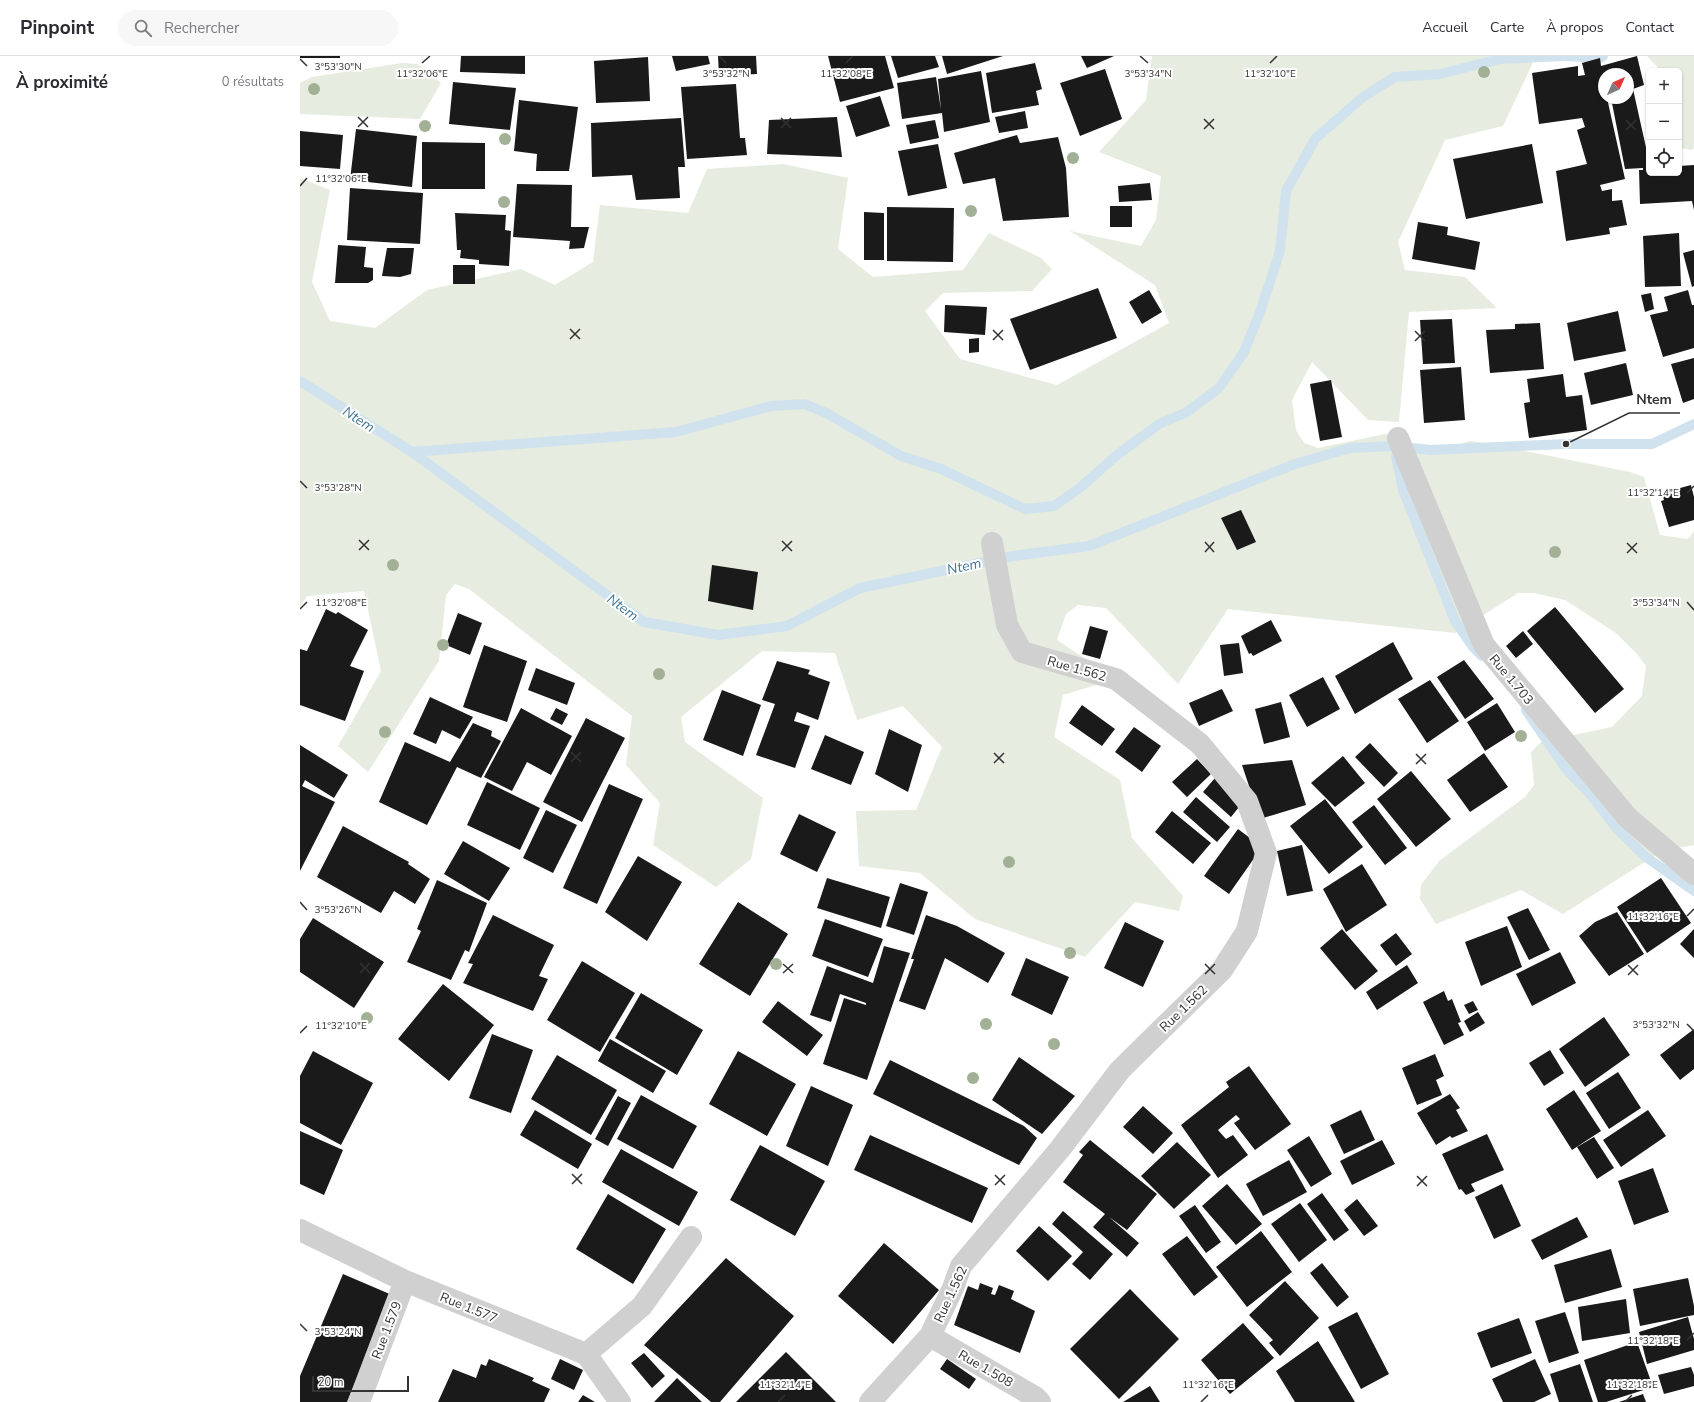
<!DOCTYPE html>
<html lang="fr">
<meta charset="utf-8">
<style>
:root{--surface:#fff;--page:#f7f7f7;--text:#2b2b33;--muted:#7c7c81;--line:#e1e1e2}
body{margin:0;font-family:"Nunito Sans",sans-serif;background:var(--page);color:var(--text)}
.controls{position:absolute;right:12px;top:12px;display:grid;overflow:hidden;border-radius:6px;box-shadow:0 1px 3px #0004}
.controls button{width:36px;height:36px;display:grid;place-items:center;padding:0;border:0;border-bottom:1px solid var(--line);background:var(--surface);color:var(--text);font:20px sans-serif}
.compass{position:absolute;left:1298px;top:12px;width:36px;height:36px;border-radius:50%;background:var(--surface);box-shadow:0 1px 3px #0004;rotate:45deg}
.scale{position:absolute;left:12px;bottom:10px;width:97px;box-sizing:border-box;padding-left:4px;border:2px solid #333;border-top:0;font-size:11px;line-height:14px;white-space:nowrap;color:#333;-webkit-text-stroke:3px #fff;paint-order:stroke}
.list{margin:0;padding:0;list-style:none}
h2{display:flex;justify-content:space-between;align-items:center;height:52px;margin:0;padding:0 16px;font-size:17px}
h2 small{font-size:13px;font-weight:400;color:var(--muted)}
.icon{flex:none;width:22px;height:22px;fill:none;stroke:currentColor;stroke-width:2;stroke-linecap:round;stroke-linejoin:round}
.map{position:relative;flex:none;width:1394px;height:1346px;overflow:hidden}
header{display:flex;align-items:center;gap:24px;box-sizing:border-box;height:56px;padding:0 20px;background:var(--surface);border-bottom:1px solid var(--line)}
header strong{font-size:19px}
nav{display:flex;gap:22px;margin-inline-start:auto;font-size:14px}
.search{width:280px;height:36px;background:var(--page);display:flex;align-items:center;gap:10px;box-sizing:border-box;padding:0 14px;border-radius:22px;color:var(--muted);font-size:15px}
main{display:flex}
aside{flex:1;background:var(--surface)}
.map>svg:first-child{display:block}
.green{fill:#e6ecdf}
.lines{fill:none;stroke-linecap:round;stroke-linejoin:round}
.stream{stroke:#cfe2ee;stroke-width:10}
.building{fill:#1a1a1a}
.minor{stroke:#d0d0d0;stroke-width:22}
.tree{fill:#a2b095}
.ticks{fill:none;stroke:#333;stroke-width:1.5}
.labels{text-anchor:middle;stroke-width:4;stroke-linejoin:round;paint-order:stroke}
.street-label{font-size:13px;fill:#333;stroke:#fff}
.water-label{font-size:14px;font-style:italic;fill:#3f7597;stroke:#fff}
.ticks-label{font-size:10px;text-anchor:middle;fill:#333;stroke:#fff;stroke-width:4;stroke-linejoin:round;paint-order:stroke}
.leader{fill:none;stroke:#333;stroke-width:1.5}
.callout-dot{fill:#333;stroke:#fff;stroke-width:1.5}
.callout-label{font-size:14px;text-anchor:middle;font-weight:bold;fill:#333;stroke:#fff;stroke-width:4;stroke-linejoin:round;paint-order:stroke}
</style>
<header>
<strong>Pinpoint</strong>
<div class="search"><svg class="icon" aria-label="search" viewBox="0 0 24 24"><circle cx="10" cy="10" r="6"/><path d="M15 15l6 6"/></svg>Rechercher</div>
<nav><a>Accueil</a><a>Carte</a><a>À propos</a><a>Contact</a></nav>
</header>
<main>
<aside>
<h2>À proximité<small>0 résultats</small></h2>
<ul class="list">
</ul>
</aside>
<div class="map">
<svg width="1394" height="1346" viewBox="0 0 1394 1346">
<rect width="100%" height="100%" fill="#fff"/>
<path class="green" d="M852,0h384l-33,70 -58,14 -47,102 7,28 60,7 32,31 -88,4 -10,110 -31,-2 -56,-58 -20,38 4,30 8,13 14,5 67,-14 47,18 38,-11 15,2 145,29 14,5 16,58 28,4 6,-8v314l-32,6 -99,63 -42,-24 -85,34 -16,-25 1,-14 18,-24 86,-64 9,-12 -3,-33 10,-10 71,-15 30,-31 4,-30 -9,-12 -21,-21 -51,-33 -31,-7h-16l-63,40 -227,-24 -50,75 -72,-76 -28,-3 -12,9 -9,26 59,39 -53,16 -9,42 66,43 12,58 51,58 -4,15 -44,-9 -50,55 -110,-38 -55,-46 -61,-7 -3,-55 60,-1 26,-63 -39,-41 -46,14 -22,-67 -73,-2 -81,66 4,25 78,56 -12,61 -35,28 -63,-42 7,-42 -34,-38 6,-49 -163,-127 -14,-5 -9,11 -7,66 -71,111 -30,-26 43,-75 -17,-80 -57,5 -7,11v-429l30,12 -18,92 18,39 45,7 52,-38 94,-21 34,16 38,-23 7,-57 88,8 19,-44 77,-5 64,14 -10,71 35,28 90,-7 26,-37 52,25 11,11 -20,22 -89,2 -18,18 35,48 97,26 112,-62 -14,-38 -85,-54 71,15 15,-26 5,-44 -62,-24 47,-52z
M1347,0h47v92l-2,2 -13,-2v-77h-18z
M102,7l15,1 24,19 -21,36 -120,-5v-31l12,-6z"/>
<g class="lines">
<path class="stream" d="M1266,0l34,2 3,-2
M0,325l112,71 232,170 74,13 69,-9 73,-38 153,-32 76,-10 206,-82 55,-16 44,-2 36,4 136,-6h86l42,-20
M112,396l264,-20 95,-26 34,-2 23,10 73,42 40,13 84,40 29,-3 27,-19 36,-32 42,-31 28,-12 32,-24 25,-36 16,-40 20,-61 6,-60 29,-52 48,-42 32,-20 45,-3 60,-15 63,-3
M1096,400l7,34 52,131 18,26 9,9
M1226,654l40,59 24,25 27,35 29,28 48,34"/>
</g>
<path class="building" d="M0,0h40v2h-40z
M161,0h64v18l-65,-2z
M372,0h36l2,8 -34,7z
M418,0h38l1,18 -38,2z
M528,0h57l9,32 -54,14z
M591,0h44l4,11 -41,11z
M642,0h61l-56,18z
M781,0h33l-27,12z
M1337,0l7,29 -11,4 16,72v12h30v-7l15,-1v45l-2,-9 -52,3 -1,-34h4v-2l-18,1 -14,-71h17v-24h-24v24h3l18,81 -25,6 2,6 10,-2v12l10,-1 5,25 -18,3 1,6 -44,7 -10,-70 31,-7 -10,-34 8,-3 -3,-9 -43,6 -7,-51 46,-7v10l7,-1 -3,-12 18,-5 1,8z
M348,1l2,44 -54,2 -2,-42z
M735,7l7,26 -6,2 3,14 -47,8 -6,-40z
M805,13l17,50 -42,17 -20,-53z
M681,15l9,51 -46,10 -2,-19 -40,6 -5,-36 39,-6 5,33 -3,-31z
M153,26l63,6 -6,42 -61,-6z
M436,28l4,54h5l2,17 -60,4 -6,-72z
M580,40l10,30 -34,11 -10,-31z
M219,44l59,7 -9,64h-33l1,-17 -23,-3z
M725,55l3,17 -29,5 -4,-16z
M537,61l5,40 -75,-3 2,-34z
M381,62l4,49h-7l2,31 -44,2 -4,-25 -40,2 -1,-54z
M635,64l4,18 -29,6 -4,-19z
M56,73l61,7 -5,51 -62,-7z
M0,75l43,4 -3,34 -40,-3z
M717,79l3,8 38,-6 8,31 3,49 -66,4 -8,-43 -32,6 -9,-31z
M122,86l63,1v46h-63z
M638,88l9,44 -39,8 -10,-45z
M1232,88l11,59 -77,16 -13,-60z
M850,127l2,17 -33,2 -1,-16z
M217,128l55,1 -1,42h18l-5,21 -15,1 1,-8 -57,-4z
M50,132l73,5 -3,51 -73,-4z
M810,150h22v21h-22z
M587,151l67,1 -1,54 -66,-1z
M564,156l20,1v47h-20z
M155,157l51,2 -1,15 6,1 -2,35 -30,-2v-4l-19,-2 1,-8h-4z
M1118,166l30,5 -1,8 33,7 -5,28 -63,-11z
M1379,177l2,53 -36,1 -2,-51z
M38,189l28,2 -2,20 9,1v12l-5,3h-33z
M87,192h27l-3,26 -11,3 -18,-1z
M1394,194v36l-2,1 -9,-34z
M153,209h22v19h-22z
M798,232l19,50 -87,32 -20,-51z
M849,234l13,22 -20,12 -13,-22z
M1388,234l4,15h2v43l-31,9 -13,-42 18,-4 -4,-14z
M1351,237l3,16 -9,3 -4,-17z
M645,249l42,2 -2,28 -41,-3z
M1318,255l8,40 -52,10 -7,-38z
M1152,263l3,44 -32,1 -3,-44z
M1240,267l4,46 -54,4 -4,-43 29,-1v-5z
M679,282v14l-10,1v-14z
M1394,302v41l-11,4 -12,-39z
M1326,307l7,32 -42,10 -7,-32z
M1161,311l4,53 -41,3 -4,-53z
M1263,318l3,23 16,-2 5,35 -58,8 -5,-35 6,-1 -3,-23z
M1031,324l11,57 -22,4 -10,-57z
M1391,429l3,12v23l-25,7 -8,-26 3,-1 -2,-7z
M941,454l15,32 -19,8 -16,-32z
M412,509l46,7 -5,38 -45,-9z
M1255,551l69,82 -29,24 -68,-82z
M26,553l10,5 2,-2 30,18 -18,36 14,5 -19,50 -45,-16v-56l7,2z
M158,557l24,10 -12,32 -24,-10z
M971,564l11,21 -29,15 -2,-3 -2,1 -8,-18z
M790,570l18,5 -8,28 -18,-5z
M1223,575l10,13 -17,14 -10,-12z
M1093,586l20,37 -58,35 -20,-38z
M939,587l4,30 -19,3 -4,-31z
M184,589l43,16 -20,61 -44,-15z
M1164,604l30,39 -29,20 -28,-42z
M477,605l33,9 -2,4 22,8 -12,38 -21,-8 -3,9 16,5 -15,42 -39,-13 19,-51 -13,-4z
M236,612l39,15 -8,22 -39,-15z
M1023,621l17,32 -33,18 -18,-32z
M1130,624l29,41 -32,22 -29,-44z
M922,633l11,22 -34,15 -10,-23z
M422,634l39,15 -18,51 -40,-16z
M130,641l43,20 -13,22 -18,-9 -6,14 -23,-10z
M981,646l9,35 -26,7 -9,-35z
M1197,647l18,29 -30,19 -18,-29z
M782,649l33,24 -13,17 -33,-23z
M221,652l51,28 -21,39 -24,-13 -15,29 -28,-14z
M256,652l12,6 -6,11 -12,-6z
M286,662l39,20 -43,84 -39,-20z
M173,667l19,8 -1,5 10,5 -20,37 -24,-11 -30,58 -48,-23 26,-60 45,20z
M834,671l27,19 -19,26 -27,-20z
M589,673l33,16 -14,47 -33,-18z
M525,679l39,17 -13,33 -40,-16z
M1070,687l28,30 -14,14 -29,-30z
M0,689l48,30 -14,23 -29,-18 -3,6 33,16 -35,69z
M1184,697l24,34 -38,25 -23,-32z
M1043,700l22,27 -30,24 -24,-24z
M897,703l14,15 -24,23 -15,-15z
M992,704l14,45 -46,14 -18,-54z
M1111,715l40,48 -35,28 -39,-48z
M915,722l28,24 -12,15 -28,-25z
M187,726l53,26 -20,42 -53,-25z
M309,728l34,15 -46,105 -34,-16z
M896,741l34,30 -13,15 -34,-30z
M1025,743l38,48 -34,27 -39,-48z
M1074,749l33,43 -22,17 -33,-43z
M246,754l31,15 -24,48 -30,-15z
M872,755l39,32 -18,21 -38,-32z
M499,758l37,18 -19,40 -37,-18z
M43,770l66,36 -1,2 22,15 -15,25 -21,-13 -13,22 -64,-36z
M938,773l24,18 -33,47 -25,-18z
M163,785l47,27 -21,33 -45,-27z
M1002,789l11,46 -26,5 -10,-45z
M338,800l44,26 -35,59 -42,-29z
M1062,808l25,41 -41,27 -23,-43z
M527,822l63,19 -9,31 -64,-20z
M1361,822l30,45 -44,30 -30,-46z
M137,824l50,23 -18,49 -4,-2 -14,30 -44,-18 14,-31 -4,-2z
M600,827l28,9 -14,43 -28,-9z
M438,846l50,32 -38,62 -51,-32z
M1228,852l22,42 -21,10 -22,-43z
M1317,856l27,42 -35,22 -30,-40 16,-14z
M193,859l61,30 -15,31 9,3 -15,32 -70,-28 10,-19 -5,-1z
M626,859l31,11 48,27 -17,30 -43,-25 -20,52 -26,-9 15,-42h-3z
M13,862l71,44 -30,46 -54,-36v-33z
M525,863l58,20 -15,38 -56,-21z
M825,866l39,19 -21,46 -39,-19z
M1207,870l15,41 -41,19 -16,-44z
M1042,873l36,42 -23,19 -35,-42z
M1394,873v29l-14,-14z
M1096,877l16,21 -16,12 -16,-21z
M584,890l26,7 -43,127 -44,-16 21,-66 22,7v-2l-26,-9 -9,28 -21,-7 17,-49 46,17z
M1260,896l16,31 -44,23 -16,-32z
M726,902l43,19 -17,38 -41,-20z
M282,905l53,32 -35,59 -53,-32z
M1107,909l11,18 -41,27 -11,-18z
M143,928l51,41 -45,56 -51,-42z
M1144,935l4,10 4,-2 9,23 -3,1 6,12 -20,10 -21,-43z
M341,937l62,37 -26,45 -62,-37z
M478,945l45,34 -16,21 -45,-34z
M1173,945l5,9 -9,4 -5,-9z
M1178,956l7,11 -15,9 -6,-11z
M1304,961l26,38 -45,32 -26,-38z
M1394,973v40l-14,11 -20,-25z
M192,978l41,16 -22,63 -42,-15z
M310,983l56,32 -13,22 -55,-32z
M1250,994l14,23 -20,13 -15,-23z
M13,995l60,32 -32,62 -41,-22v-47z
M438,995l58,33 -29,52 -58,-32z
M1135,998l9,22 -8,4 6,15 -25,10 -15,-37z
M257,999l60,35 -26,45 -60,-36z
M719,1001l56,39 -33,38 -50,-34z
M590,1004l134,66 13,12 -18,27 -146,-71z
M949,1010l42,58 -36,26 -21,-27 6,-4 -4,-4 -18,15 8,9 7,-4 15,20 -30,23 -37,-53 48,-38 -3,-5z
M1318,1016l23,36 -32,21 -23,-36z
M511,1030l42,19 -25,61 -42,-20z
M1274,1034l27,41 -29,19 -26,-41z
M1150,1038l10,14 -4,2 12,21 -16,7 -2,-2 -14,9 -19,-32z
M341,1039l56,31 -24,43 -56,-30z
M318,1040l13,7 -23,43 -13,-7z
M843,1050l30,27 -20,21 -30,-27z
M235,1054l57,34 -14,25 -58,-34z
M1061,1054l14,30 -31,14 -14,-29z
M1348,1054l18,26 -45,31 -18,-27z
M0,1075l43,19 -19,45 -24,-11z
M1187,1078l17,36 -33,14 4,7 -9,4 -5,-6 -2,1 -17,-36z
M570,1079l118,53 -16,35 -118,-53z
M1009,1080l23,38 -21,13 -24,-37z
M1294,1081l20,31 -17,11 -20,-32z
M790,1084l67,54 -30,36 -18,-13 30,26 -12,14 -34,-30 12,-13 -42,-32 20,-27 -4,-3z
M1082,1084l13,24 -43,21 -12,-24z
M877,1086l34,33 -37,34 -33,-33z
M460,1089l65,36 -30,55 -65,-36z
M321,1093l77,43 -19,34 -77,-44z
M989,1104l18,32 -44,24 -17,-32z
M1353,1112l16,44 -35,13 -16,-44z
M927,1128l35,40 -26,21 -34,-39z
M1202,1128l19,42 -27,13 -19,-42z
M1022,1137l27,37 -15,11 -27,-37z
M308,1138l58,35 -33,55 -57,-35z
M1057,1143l21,27 -14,10 -20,-26z
M1000,1147l27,37 -28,22 -28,-38z
M895,1149l26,37 -15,11 -27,-37z
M763,1155l50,43 -23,26 -18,-16 11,-12 -31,-28z
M1277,1161l11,20 -46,23 -11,-20z
M739,1170l33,30 -24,25 -32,-30z
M961,1175l31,41 -45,35 -31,-40z
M887,1180l31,41 -24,19 -32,-42z
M584,1187l55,47 -46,54 -55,-48z
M1311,1193l11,38 -57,16 -11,-38z
M426,1202l68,58 -74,86h-9l-67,-57z
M1022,1207l27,34 -12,10 -27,-34z
M43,1218l49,21 -45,107h-47v-26z
M1388,1222l6,28v9l-54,11 -7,-37z
M985,1225l34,37 -39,38 -11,-13 4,-3 -24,-25z
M680,1227l13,5 -2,6 4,1 4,-10 15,6 -3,8 24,12 -15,42 -66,-28 14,-39 10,4z
M830,1233l49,50 -60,60 -49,-50z
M1326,1243l4,34 -48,8 -4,-34z
M1057,1256l32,62 -28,15 -33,-62z
M1265,1256l14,41 -30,10 -14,-42z
M1388,1261l6,22v11l-47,14 -8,-32z
M1219,1262l13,35 -41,15 -14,-35z
M943,1267l31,35 -44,36 -29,-34z
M1018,1285l37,61h-60l-19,-31z
M1337,1286l16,45 -47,15h-8l-14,-42z
M486,1296l50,50h-100z
M344,1297l21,23 -13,12 -21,-25z
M189,1303l45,19 -2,3 18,8 -6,13h-106l15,-33 23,9 5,-14 5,2z
M260,1303l23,11 -9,20 -23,-11z
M647,1303l29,20 -7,10 -29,-20z
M1235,1303l16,35 -17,8h-31l-11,-23z
M1280,1308l13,38h-34l-9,-28z
M1391,1311l3,8v11l-30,8 -6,-19z
M377,1322l25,24h-48z
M850,1330l10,16h-37z
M1343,1338l3,8h-27z
M283,1339l12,7h-17z"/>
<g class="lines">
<path class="minor" d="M1098,382l86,207 144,173 66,56
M0,1174l105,51 181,73 34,48
M630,1280l105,61 5,5
M286,1298l56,-48 49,-69
M59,1346l46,-121
M570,1346l60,-66 23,-48 8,-22 99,-117 60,-79 102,-100 25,-39 19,-78 -19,-52 -47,-57 -84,-65 -94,-27 -15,-27 -15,-82"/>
</g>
<g class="tree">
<circle cx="1184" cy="16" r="6"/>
<circle cx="14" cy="33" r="6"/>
<circle cx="125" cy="70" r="6"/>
<circle cx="205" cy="83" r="6"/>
<circle cx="773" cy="102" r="6"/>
<circle cx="204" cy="146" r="6"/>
<circle cx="671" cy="155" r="6"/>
<circle cx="1255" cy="496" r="6"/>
<circle cx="93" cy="509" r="6"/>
<circle cx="143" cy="589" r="6"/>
<circle cx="359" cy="618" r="6"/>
<circle cx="85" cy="676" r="6"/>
<circle cx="1221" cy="680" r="6"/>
<circle cx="709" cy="806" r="6"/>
<circle cx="770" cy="897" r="6"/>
<circle cx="476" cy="908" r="6"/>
<circle cx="67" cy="962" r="6"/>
<circle cx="686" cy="968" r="6"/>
<circle cx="754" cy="988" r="6"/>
<circle cx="673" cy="1022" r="6"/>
</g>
<path class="ticks" d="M419,0l7,7M840,0l8,7M0,3l7,7M122,7l8,-7M546,7l7,-7M970,7l7,-7M58,61l10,10M481,62l10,10M904,63l10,10M1326,64l10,10M58,71l10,-10M481,72l10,-10M904,73l10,-10M1326,74l10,-10M0,130l7,-8M270,273l10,10M693,274l10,10M1115,275l10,10M270,283l10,-10M693,284l10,-10M1115,285l10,-10M0,425l7,7M1387,437l7,-7M59,484l10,10M482,485l10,10M905,486l9,10M1327,487l10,10M59,494l10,-10M482,495l10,-10M905,496l9,-10M1327,497l10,-10M1387,546l7,8M0,553l7,-7M271,696l10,10M694,697l10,10M1116,698l10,10M271,706l10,-10M694,707l10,-10M1116,708l10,-10M0,846l7,8M1387,860l7,-7M60,907l10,10M483,908l10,9M905,908l10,10M1328,909l10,10M60,917l10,-10M483,917l10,-9M905,918l10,-10M1328,919l10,-10M1387,968l7,7M0,977l7,-7M272,1118l10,10M695,1119l10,10M1117,1120l10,10M272,1128l10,-10M695,1129l10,-10M1117,1130l10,-10M0,1268l7,7M1387,1284l7,-7M478,1346l7,-7M901,1346l7,-7M1325,1346l7,-7"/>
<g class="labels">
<g class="street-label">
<text transform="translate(777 612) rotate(16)" y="5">Rue 1.562</text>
<text transform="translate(1212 623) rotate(50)" y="5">Rue 1.703</text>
<text transform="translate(883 952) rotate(-44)" y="5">Rue 1.562</text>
<text transform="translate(650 1238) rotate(-65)" y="5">Rue 1.562</text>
<text transform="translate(169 1251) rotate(22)" y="5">Rue 1.577</text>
<text transform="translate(86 1274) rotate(-69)" y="5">Rue 1.579</text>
<text transform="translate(686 1312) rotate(30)" y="5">Rue 1.508</text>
</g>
<g class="water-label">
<text transform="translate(59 363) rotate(33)" y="5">Ntem</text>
<text transform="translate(664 510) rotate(-12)" y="5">Ntem</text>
<text transform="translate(323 551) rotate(36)" y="5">Ntem</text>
</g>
</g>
<g class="ticks-label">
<text x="38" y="14">3°53'30"N</text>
<text x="122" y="21">11°32'06"E</text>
<text x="426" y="21">3°53'32"N</text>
<text x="546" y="21">11°32'08"E</text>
<text x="848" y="21">3°53'34"N</text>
<text x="970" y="21">11°32'10"E</text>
<text x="41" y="126">11°32'06"E</text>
<text x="38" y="435">3°53'28"N</text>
<text x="1353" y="440">11°32'14"E</text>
<text x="41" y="550">11°32'08"E</text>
<text x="1356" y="550">3°53'34"N</text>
<text x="38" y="857">3°53'26"N</text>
<text x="1353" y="864">11°32'16"E</text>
<text x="1356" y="972">3°53'32"N</text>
<text x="41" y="973">11°32'10"E</text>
<text x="38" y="1279">3°53'24"N</text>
<text x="1353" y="1288">11°32'18"E</text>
<text x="485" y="1332">11°32'14"E</text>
<text x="908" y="1332">11°32'16"E</text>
<text x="1332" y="1332">11°32'18"E</text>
</g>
<path class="leader" d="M1266 388L1329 357H1380"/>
<circle class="callout-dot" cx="1266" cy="388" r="4"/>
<g class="callout-label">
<text x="1354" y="348">Ntem</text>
</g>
</svg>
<div class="controls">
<button>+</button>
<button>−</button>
<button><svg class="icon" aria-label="locate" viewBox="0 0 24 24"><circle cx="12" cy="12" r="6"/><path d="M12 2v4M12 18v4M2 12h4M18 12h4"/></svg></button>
</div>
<svg class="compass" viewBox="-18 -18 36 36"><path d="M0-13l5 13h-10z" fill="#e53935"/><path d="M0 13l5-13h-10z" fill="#7c7c81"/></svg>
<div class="scale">20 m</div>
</div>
</main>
